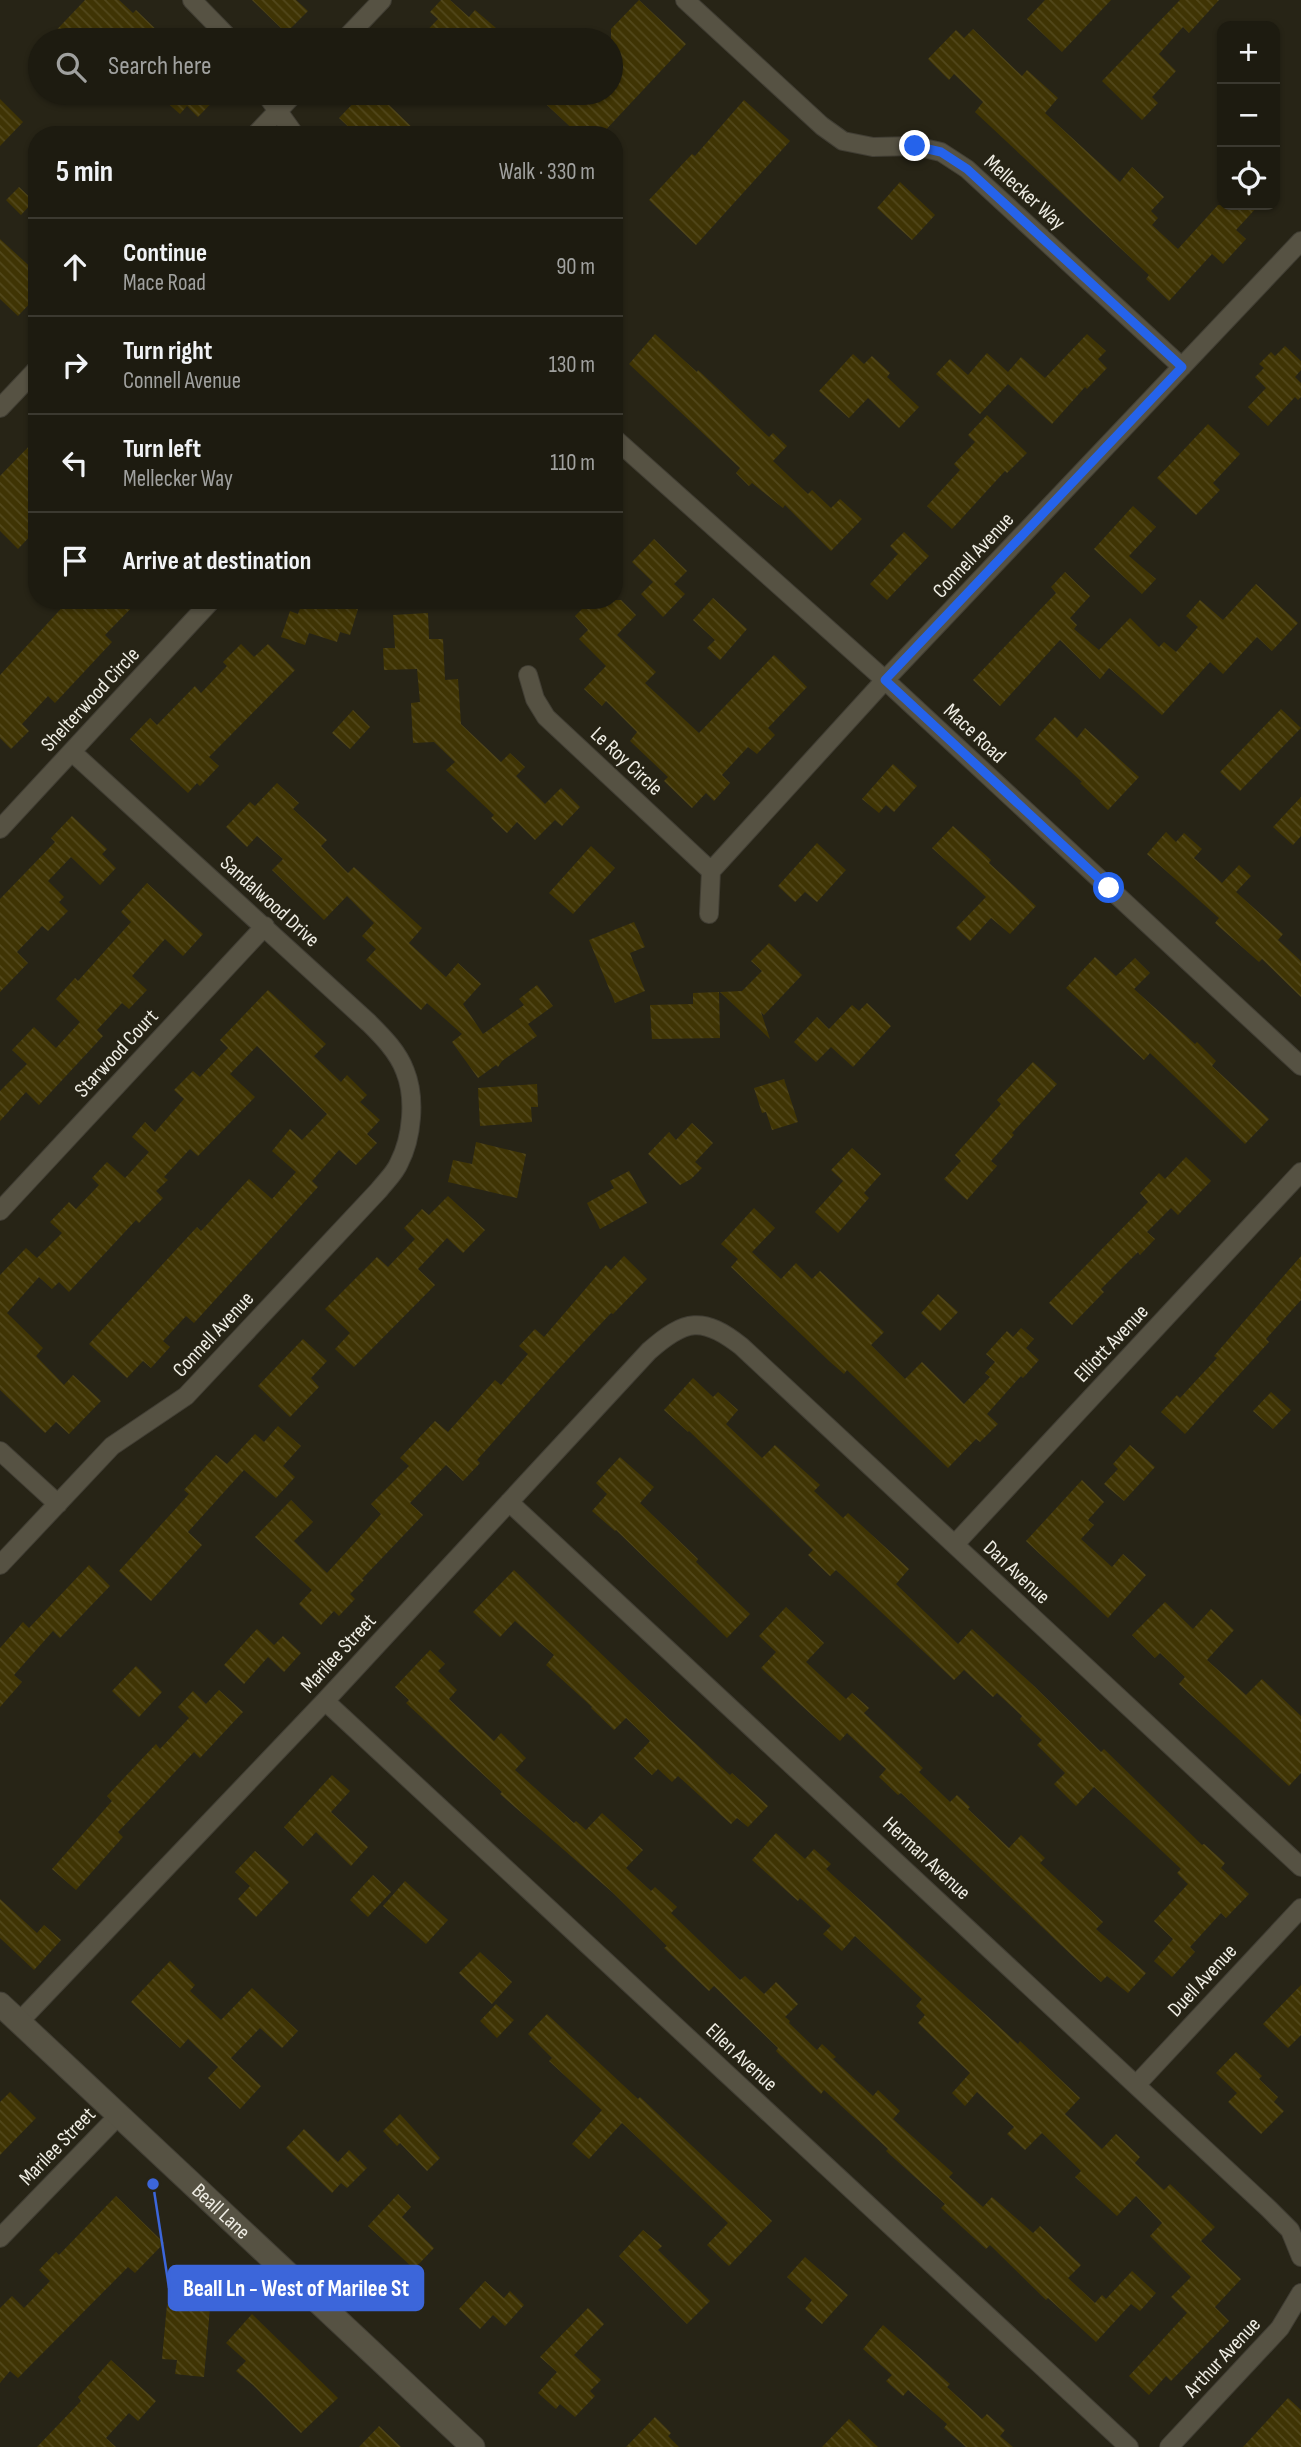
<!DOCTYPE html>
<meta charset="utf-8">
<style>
:root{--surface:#1d1b10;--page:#252419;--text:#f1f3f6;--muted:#a0a19f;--line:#3b3930}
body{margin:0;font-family:"Sofia Sans Condensed",sans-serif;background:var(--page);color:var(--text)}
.controls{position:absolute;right:21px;top:21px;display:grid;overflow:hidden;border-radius:14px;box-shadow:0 2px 5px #0004}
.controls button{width:63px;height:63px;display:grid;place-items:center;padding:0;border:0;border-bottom:2px solid var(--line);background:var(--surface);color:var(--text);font:35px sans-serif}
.stop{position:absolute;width:21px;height:21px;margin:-16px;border:5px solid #2563eb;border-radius:50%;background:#fff}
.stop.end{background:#2563eb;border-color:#fff;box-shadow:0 2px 7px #0008}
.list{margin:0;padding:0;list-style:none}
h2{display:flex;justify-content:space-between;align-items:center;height:91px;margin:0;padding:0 28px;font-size:30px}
h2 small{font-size:23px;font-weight:400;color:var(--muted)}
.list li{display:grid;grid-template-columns:46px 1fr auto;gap:21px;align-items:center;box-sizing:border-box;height:98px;padding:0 28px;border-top:2px solid var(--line)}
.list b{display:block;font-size:26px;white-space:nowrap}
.list p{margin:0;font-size:23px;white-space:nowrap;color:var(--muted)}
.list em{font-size:23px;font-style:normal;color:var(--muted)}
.icon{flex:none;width:38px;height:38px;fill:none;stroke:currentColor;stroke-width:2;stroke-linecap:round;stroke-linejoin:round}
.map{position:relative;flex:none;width:1301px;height:2447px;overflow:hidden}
.search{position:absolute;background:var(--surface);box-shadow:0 2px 5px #0004;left:28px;top:28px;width:595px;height:77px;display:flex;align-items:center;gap:18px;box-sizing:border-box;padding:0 24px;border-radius:38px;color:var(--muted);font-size:26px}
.panel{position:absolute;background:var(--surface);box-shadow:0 2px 5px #0004;left:28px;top:126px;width:595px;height:483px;border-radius:28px}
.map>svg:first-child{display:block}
.building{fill:url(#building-back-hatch)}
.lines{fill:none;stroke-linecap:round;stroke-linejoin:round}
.minor-casing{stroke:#413e34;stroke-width:20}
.tertiary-casing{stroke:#413e34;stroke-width:25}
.minor{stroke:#565243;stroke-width:18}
.tertiary{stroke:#565243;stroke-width:23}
.route{stroke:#2563eb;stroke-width:9}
.labels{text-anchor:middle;stroke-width:5;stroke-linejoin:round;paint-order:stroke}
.street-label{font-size:21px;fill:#efede4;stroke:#272416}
.leader{fill:none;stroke:#3c66da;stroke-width:2.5}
.callout-dot{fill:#3c66da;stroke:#272416;stroke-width:2.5}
.callout{fill:#3c66da;stroke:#3c66da;stroke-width:2.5}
.callout-label{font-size:23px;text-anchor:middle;font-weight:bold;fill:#fff}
</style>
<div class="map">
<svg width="1301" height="2447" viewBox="0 0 1301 2447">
<defs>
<pattern id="building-back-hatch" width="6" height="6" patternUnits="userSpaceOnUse" patternTransform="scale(1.75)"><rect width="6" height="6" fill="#3f3404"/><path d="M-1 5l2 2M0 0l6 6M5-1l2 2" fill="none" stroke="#52481c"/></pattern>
</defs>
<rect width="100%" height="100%" fill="#272416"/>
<path class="building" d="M85,0h34l14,13 3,-3 31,30h-120z
M252,0h44l12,11 -22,22z
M441,0h9l19,17 6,-7 35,30h-92l20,-21 -8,-7z
M639,0l47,44 -85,91h-22l-45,-42h77v-64z
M1045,0h66l-49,52 -35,-33z
M1180,0h39l-30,33 -6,-6 -24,27 17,17 -24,26 6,6 -16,17 -40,-39z
M973,29l49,47 5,-6 31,28 -13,15 75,69 12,-15 32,30 -13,14 7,7 -6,7 26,24 40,-44h41l-23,25 10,9 -23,25 -11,-10 -43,47 -23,-22 3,-4 -174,-163 8,-10 -29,-28 -5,6 -21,-21 28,-29 8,8z
M156,93h65l-23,24 -11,-11 -7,8z
M363,93h38l-12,12 31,30h-63l-18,-17z
M0,99l23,23 -23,24z
M744,100l46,41 -94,104 -47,-45 43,-46 3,2z
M900,182l35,33 -23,25 -35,-32z
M19,187l15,14 -13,14 -15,-15z
M0,239l37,34v23l-19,20 -18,-17z
M655,334l42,38 1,-2 71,67 4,-4 14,13 -14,15 35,33 4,-4 19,18 9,-9 22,20 -31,32 -46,-46 -2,3 -31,-25 -3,3 -13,-13 4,-5 -111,-104z
M1087,334l19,17 -8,8 9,9 -20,21 -2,-2 -33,37 -44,-40 -28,30 -44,-40 14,-15 18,16 19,-22 21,19 13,-15 24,21z
M1285,346l16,15v9l-6,7 6,6v14l-3,3 -3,-3 -27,29 -20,-19 18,-19 -11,-11 9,-9 -5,-4 12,-12 4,4z
M853,354l11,10 8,-8 18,17 -3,4 32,30 -20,21 -31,-30 -19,20 -30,-27z
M987,415l40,38 -20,20 -2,-2 -53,58 -25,-23 33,-36 -6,-6 21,-22 -7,-7z
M1208,424l32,30 -27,29 7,7 -24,25 -39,-37z
M37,438v91l-19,20 -18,-18v-55z
M1133,506l23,21 -27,29 27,23 -14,15 -48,-45z
M904,532l25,24 -42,44 -17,-16 28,-30 -8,-8z
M654,539l33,32 -13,13 11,10 -22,23 -22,-23 12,-12 -21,-20z
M1065,572l25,24 -20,22 7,7 -3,4 25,21 31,-32 29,29 5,-5 12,10 22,-25 -12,-11 14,-16 23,20 33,-36 42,39 -26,28 -15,-14 -34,37 -13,-12 -48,53 -53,-47 -9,11 -40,-39 -60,66 -27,-26 83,-87 -5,-6z
M713,598l34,31 -27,31 -13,-12 8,-8 -22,-20z
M69,600h70l-34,35 7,7 -57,61 -7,-7 -26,28 7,7 -18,18 -11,-11v-63z
M303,600h28l27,9 -8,26 -10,-3 -3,10 -28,-9 -4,12 -24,-8 9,-26 8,3z
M591,600h30l15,15 -19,20 39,37 -11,11 54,50 75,-78 33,32 -39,41 7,7 -18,19 -9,-7 -26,28 8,8 -16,18 -8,-8 -14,15 -28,-27 4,-4 -38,-36 7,-9 -31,-31 -4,5 -18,-17 22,-23 -27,-27 9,-9 -13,-14z
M428,613l1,26h14l2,41 13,-1 3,45 40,38 9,-9 15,14 -9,9 29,28 16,-16 19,19 -18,19 -7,-6 -20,20 -18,-18 -10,11 -16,-15 3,-3 -48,-45 9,-8 -21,-20 -21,1 -2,-40 9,-1 -3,-33 -33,1 -1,-22h12l-2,-33z
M241,644l13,13 14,-13 27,26 -86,87 10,9 -19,20 -3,-3 -9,10 -58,-54 20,-21 7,7 38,-39 6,7 26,-27 -4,-4z
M1281,709l20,19 -61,63 -20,-19z
M353,710l17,17 -20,22 -18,-16z
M1055,717l22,21 8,-10 54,49 -31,33 -28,-27 2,-1 -47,-43z
M893,764l24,22 -23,26 -8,-7 -7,8 -17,-14z
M277,783l22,20 -6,6 34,31 -6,6 27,27 6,-6 68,61 -13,15 37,34 12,-14 23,21 -18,20 20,30 41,-29 -5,-6 18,-14 16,21 -25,18 9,12 -35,25 -4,6 -2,-2 -18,13 -26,-36 10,-8 -35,-31 -6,7 -55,-50 10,-11 -14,-13 12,-13 -27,-27 -23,24 -52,-50 11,-11 -26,-23 -10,11 -21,-20 24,-25 5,4z
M1301,797v39l-8,9 -20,-18z
M72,816l35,33 -5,5 14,14 -16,17 -29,-28 -23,24 16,16 -5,5 9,9 -20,20 -6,-5 -25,26 11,11 -28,29v-93l55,-57 -4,-4z
M953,826l38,34 -2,3 47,43 -26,28 -19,-16 -21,23 -14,-13 30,-31 -54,-49z
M1166,832l10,10 8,-9 18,16 -8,9 28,25 17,-18 12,11 -15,16 47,42 -5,6 23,21v36l-39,-38 -3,3 -44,-39 4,-5 -72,-64z
M817,843l29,27 -29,32 -12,-10 -10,10 -17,-16z
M591,846l24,22 -42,46 -24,-21z
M147,883l56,51 -20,22 -18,-17 -33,37 15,14 -18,19 -7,-6 -25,27 6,6 -64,69 -13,-13 -26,29v-30l27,-27 -15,-14 22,-23 22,21 24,-26 -24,-23 19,-21 3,3 53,-59 -10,-10z
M634,922l11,25 -15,6 15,38 -30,12 -26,-63z
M769,943l33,32 -38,40 -3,-3 9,27 -50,-47 22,-1 20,-20 -11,-10z
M1095,957l21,19 19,-18 15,15 -16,16 61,55 2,-2 19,19 -4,5 57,53 -24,25 -95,-91 -6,7 -78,-72z
M268,990l58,54 -12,12 27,26 6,-7 20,20 -7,7 20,18 -13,14 10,9 -21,22 -17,-15 -27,31 6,6 -124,136 -8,-7 -23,25 7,6 -19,21 -8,-7 -16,17 -38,-34 108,-117 4,4 48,-52 23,20 24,-27 -24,-21 18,-22 12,11 25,-26 -70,-68 -27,28 25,23 -57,59 -8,-7 -26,28 4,3 -12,11 7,7 -24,25 -3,-3 -67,72 -10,-10 -7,7 -13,-12 -32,36 36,35 -7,8 28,29 9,-10 28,26 -32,33 -13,-12 -11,11 -45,-43v-115l26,-27 11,10 25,-25 -12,-11 19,-20 7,7 23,-24 -7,-7 15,-16 18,16 24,-26 -17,-15 13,-15 10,10 29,-33 -10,-9 19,-19 7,6 28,-29 -8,-8z
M719,992l1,46 -68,1 -2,-34 43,-1v-11z
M867,1003l24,23 -38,41 -22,-20 -15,15 -22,-20 23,-25 12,12 23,-24 7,6z
M1033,1062l24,22 -45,49 2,2 -23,26 6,5 -30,34 -23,-21 17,-18 -6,-6 46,-51 -4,-4z
M784,1079l14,43 -26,8 -6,-18 -4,1 -8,-25z
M537,1084l1,23h-7l1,15 -52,4 -2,-38z
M692,1123l21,20 -18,19 7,6 -11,11 -11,6 -32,-31 21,-22 7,8z
M476,1142l50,12 -9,44 -69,-16 5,-22 19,4z
M852,1148l29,26 -17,19 5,5 -31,35 -23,-21 28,-31 -12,-11z
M1186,1157l25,24 -33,34 -7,-7 -24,24 8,7 -15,16 -2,-3 -37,37 3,3 -32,33 -23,-22 99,-101 -8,-9 19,-20 6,6z
M629,1171l18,32 -47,26 -13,-26 27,-15 -4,-7z
M448,1196l37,34 -22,23 -16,-15 -29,31 17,16 -81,82 -19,-18 15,-16 -25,-24 52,-52 11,10 27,-28 -11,-11 18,-19 7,6z
M754,1208l21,20 -23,24 29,27 15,-16 16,16 8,-8 64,61 -13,13 34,34 17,-17 42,42 26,-27 -5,-4 10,-11 -9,-8 21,-23 6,6 8,-9 13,11 -8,9 13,12 -16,18 -2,-2 -34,38 11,10 -18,18 -4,-3 -28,29 -101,-98 -3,4 -15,-13 -98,-94 7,-8 -17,-15z
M624,1256l23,23 -34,35 -2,-1 -59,63 -75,84 3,3 -17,18 -17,-16 -36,38 13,12 -61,64 2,1 -14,14 5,5 -16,17 -5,-5 -13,14 -22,-21 13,-14 -57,-53 36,-37 22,22 -19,19 33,32 54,-59 -10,-10 38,-38 -9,-8 35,-37 13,11 47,-52 6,5 27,-31 -9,-8 16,-17 9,8 62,-72 5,5z
M1301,1256v44l-35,39 3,3 -84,92 -24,-22 16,-17 3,3 37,-40 -3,-2z
M938,1294l20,18 -18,19 -19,-18z
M303,1339l24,22 -16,17 8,9 -29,30 -32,-31z
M693,1378l20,19 5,-5 20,18 -12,14 36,34 13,-13 45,40 -6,6 29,27 5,-5 61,56 -13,15 62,60 14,-15 62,57 67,66 3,-3 98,96 2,-1 21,19 -4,5 28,26 -23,24 -5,-5 -31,34 5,5 -23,25 -18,-16 19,-22 -19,-18 34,-37 -11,-11 4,-4 -87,-82 -18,19 -22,-22 11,-11 -28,-28 5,-5 -22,-21 2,-3 -25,-23 -4,4 -29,-27 -10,10 -118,-110 -6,6 -22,-21 5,-5 -124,-119 -1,1 -24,-22z
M1271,1392l20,18 -18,19 -20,-18z
M278,1426l23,20 -18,20 12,11 -19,21 -32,-28 -56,62 14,13 -51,56 -32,-30 70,-77 -5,-4 32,-35 11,9 28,-30 9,8z
M1130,1445l25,22 -31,34 -20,-17 14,-15 -5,-5z
M620,1457l34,30 -14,16 58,56 -2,3 54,52 -23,24 -111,-108 -1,1 -23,-20 15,-17 -11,-11z
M1082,1480l22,22 -16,18 6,5 -13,14 31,28 11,-13 23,21 -38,43 -82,-77z
M89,1565l21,21 -50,52 -7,-7 -39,44 8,7 -22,25v-59l23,-26 6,6z
M514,1570l156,150 60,55 2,-2 36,33 -20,21 -11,-9 -6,6 -53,-48 -6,6 -14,-13 -6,6 -18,-17 16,-17 -24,-23 -12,12 -23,-22 1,-1 -46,-42 8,-10 -39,-34 -15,16 -27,-25z
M1165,1602l28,27 18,-20 23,21 -27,30 39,35 16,-16 39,37v57l-12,13 -110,-102 6,-7 -25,-24 -5,5 -23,-23z
M786,1607l38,36 -18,19 40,37 6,-6 17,15 -5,5 59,55 -4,4 31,30 7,-7 13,12 -2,2 41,39 12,-13 24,23 -5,5 63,59 -7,7 50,44 -18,20 -21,-17 -6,6 -20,-18 -180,-171 -3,2 -19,-18 7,-8 -39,-36 -7,8 -79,-73 15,-16 -17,-16z
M257,1629l17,16 9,-9 18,17 -17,19 -16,-15 -24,27 -20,-19z
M430,1650l15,14 -7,7 19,19 -8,9 45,42 7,-8 25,25 -11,12 59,53 2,-2 10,9 16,-17 41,37 -17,18 25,23 4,-4 22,20 -6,6 69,67 5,-4 19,18 12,-12 22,22 -13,13 5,4 -1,2 28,27 5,-6 14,13 -3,2 40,37 5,-6 22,21 -7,8 60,54 -4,4 34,30 9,-10 41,36 7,-7 41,39 -13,13 27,25 7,-8 4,4 26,-28 24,22 -16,18 -9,-7 -35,38 -48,-44 -2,2 -56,-55 -4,4 -45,-41 4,-4 -59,-53 2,-2 -64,-59 -3,4 -45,-43 2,-3 -64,-62 -5,5 -45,-43 3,-2 -55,-54 -112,-98 2,-2 -96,-89 3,-3 -14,-13z
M136,1666l26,26 -23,25 -27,-26z
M219,1690l24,22 -43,46 -6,-6 -76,80 5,5 -47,53 -24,-21 60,-68 -5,-5 49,-52 4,5 29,-31 -11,-11 15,-16 13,13z
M332,1775l18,16 -19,21 37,35 -17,19 -35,-34 -13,14 -19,-19z
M776,1833l29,26 9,-10 17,15 -5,5 192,175 2,-3 60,57 -15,16 37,35 14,-15 24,23 -5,6 29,27 6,-6 45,43 -14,14 40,38 -26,28 14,14 -58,60 -5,-5 -17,19 -20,-19 58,-63 -16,-16 20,-20 -41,-41 12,-13 -26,-27 -19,20 -42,-39 6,-6 -39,-38 -17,17 -18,-16 7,-7 -37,-35 -12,14 -13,-13 18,-20 -52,-50 7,-8 -9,-9 6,-7 -67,-63 -13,15 -19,-17 8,-8 -31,-28 -2,3 -46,-41z
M255,1851l34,31 -33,35 -18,-18 12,-13 -15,-14z
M373,1875l18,17 -23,25 -18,-17z
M405,1881l43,39 -22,24 -43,-38z
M0,1899l37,34 7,-8 17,15 -27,30 -34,-32z
M480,1952l32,30 -20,22 -33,-31z
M170,1961l25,24 -5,6 31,29 31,-32 46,43 -16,17 -22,-20 -29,30 30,28 -21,23 -32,-31 10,-11 -30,-28 -8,9 -49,-46z
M1301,1985v50l-13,13 -25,-24z
M496,2004l18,16 -17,18 -17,-17z
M547,2014l91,85 2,-2 132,124 -43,45 -22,-21 21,-22 -106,-100 -33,36 -17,-15 30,-34 -53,-49 3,-3 -24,-24z
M1236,2052l26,24 -3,3 19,18 -4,5 10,9 -23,23 -33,-32 9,-9 -21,-20z
M10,2092l26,26 -36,37v-53z
M400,2114l40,44 -13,13 -27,-28 -3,3 -14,-15z
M304,2129l34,33 11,-12 18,18 -20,20 -6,-5 -9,10 -46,-45z
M398,2194l13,13 -9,10 32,31 -20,21 -46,-43z
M116,2196l48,47 -29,30 -7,-6 -110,111 -8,-7 -10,12v-75l12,-12 12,12 26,-27 -11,-11 17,-18 3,3z
M643,2230l19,16 -4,4 52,51 -23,23 -68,-68z
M805,2257l43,38 -26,29 -17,-15 7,-9 -25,-23z
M485,2281l19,17 6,-7 14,14 -19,21 -12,-11 -13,14 -21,-20z
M167,2304l43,4 -6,69 -29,-3 2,-14 -15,-1z
M588,2308l16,16 -30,31 27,25 -11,11 5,5 -20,21 -15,-13 -4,5 -18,-16 19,-21 -17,-15z
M252,2314l86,84 -37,35 -48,-48 -17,-14 10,-10 -20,-18z
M883,2325l67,59 -3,3 35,32 5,-5 18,16 -5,6 13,11h-47l-22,-19 3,-4 -39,-34 -5,6 -17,-15 6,-6 -29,-26z
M111,2360l45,41 -18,20 -9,-8 -23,25 10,9h-79l44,-46 -3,-4z
M1288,2398l13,12v37h-58z
M655,2417l16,16 -3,3 11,11h-53z
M849,2419l29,28h-56z
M379,2426l22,21h-42z"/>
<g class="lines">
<g class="minor-casing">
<path id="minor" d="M192,0l39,40
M685,0l137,126 21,15 30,6 42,-1 26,6 26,17 215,198
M344,40l38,-40
M265,93l30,42
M255,135l40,-42
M0,408l37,-39
M614,438l271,242 416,386
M528,675l7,24 11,18 165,154
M0,829l212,-229
M709,914l2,-43 174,-191 416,-439
M0,1211l265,-285
M0,1451l58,53
M509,1502l760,707 21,21 11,27
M955,1544l346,-372
M0,1565l112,-119 74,-50 193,-206c7,-9 16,-17 20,-27 13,-25 17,-65 6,-92 -7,-19 -22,-34 -36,-48l-297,-271
M325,1701l804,746
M19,2022l306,-321 324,-350c36,-32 54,-35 92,-5l560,521
M1137,2084l164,-176
M0,2238l118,-122
M1169,2447l111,-119 21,-35"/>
</g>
<g class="tertiary-casing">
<g id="tertiary">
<path id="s1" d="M0,2004l473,443"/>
</g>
</g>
<use href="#minor" class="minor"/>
<use href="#tertiary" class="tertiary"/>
</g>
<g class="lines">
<path class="route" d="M915,146l26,6 26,17 215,198 -297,313 224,208"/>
</g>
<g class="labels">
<g class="street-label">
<text transform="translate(1025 192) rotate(42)" y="7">Mellecker Way</text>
<text transform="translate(973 555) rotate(-47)" y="7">Connell Avenue</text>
<text transform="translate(90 699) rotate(-47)" y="7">Shelterwood Circle</text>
<text transform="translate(975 733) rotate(43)" y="7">Mace Road</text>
<text transform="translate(627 761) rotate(43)" y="7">Le Roy Circle</text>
<text transform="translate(270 901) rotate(42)" y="7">Sandalwood Drive</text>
<text transform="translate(116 1053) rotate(-47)" y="7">Starwood Court</text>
<text transform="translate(213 1334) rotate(-47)" y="7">Connell Avenue</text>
<text transform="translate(1111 1343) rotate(-47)" y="7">Elliott Avenue</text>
<text transform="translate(1017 1572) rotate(43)" y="7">Dan Avenue</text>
<text transform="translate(338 1653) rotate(-47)" y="7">Marilee Street</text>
<text transform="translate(927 1858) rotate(43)" y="7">Herman Avenue</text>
<text transform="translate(1202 1980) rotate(-47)" y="7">Duell Avenue</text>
<text transform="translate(742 2057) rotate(43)" y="7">Ellen Avenue</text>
<text transform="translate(57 2146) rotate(-46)" y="7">Marilee Street</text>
<text dy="7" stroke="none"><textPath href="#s1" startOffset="303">Beall Lane</textPath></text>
<text transform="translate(1222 2357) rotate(-47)" y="7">Arthur Avenue</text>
</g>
</g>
<path class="leader" d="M153 2184L169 2288"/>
<circle class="callout-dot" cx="153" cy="2184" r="7"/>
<rect class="callout" x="169" y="2266" width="254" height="44" rx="7"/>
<g class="callout-label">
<text x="296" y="2296">Beall Ln - West of Marilee St</text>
</g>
</svg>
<div class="controls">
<button>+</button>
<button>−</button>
<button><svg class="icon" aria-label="locate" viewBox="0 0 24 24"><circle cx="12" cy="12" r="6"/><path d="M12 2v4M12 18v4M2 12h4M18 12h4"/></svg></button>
</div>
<div class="stop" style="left:1109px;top:888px"></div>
<div class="stop end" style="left:915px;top:146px"></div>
<div class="search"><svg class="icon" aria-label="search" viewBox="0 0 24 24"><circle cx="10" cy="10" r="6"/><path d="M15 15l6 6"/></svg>Search here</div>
<section class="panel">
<h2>5 min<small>Walk · 330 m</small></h2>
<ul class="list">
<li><svg class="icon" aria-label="ahead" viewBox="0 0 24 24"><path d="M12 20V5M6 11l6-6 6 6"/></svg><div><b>Continue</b><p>Mace Road</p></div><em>90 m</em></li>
<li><svg class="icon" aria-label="right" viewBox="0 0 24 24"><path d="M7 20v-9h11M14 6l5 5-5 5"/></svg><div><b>Turn right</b><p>Connell Avenue</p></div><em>130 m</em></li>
<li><svg class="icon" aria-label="left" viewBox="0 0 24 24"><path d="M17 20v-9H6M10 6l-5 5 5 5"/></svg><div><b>Turn left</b><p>Mellecker Way</p></div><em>110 m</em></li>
<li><svg class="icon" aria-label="arrive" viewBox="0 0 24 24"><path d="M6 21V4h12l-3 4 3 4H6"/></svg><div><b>Arrive at destination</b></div></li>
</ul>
</section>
</div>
